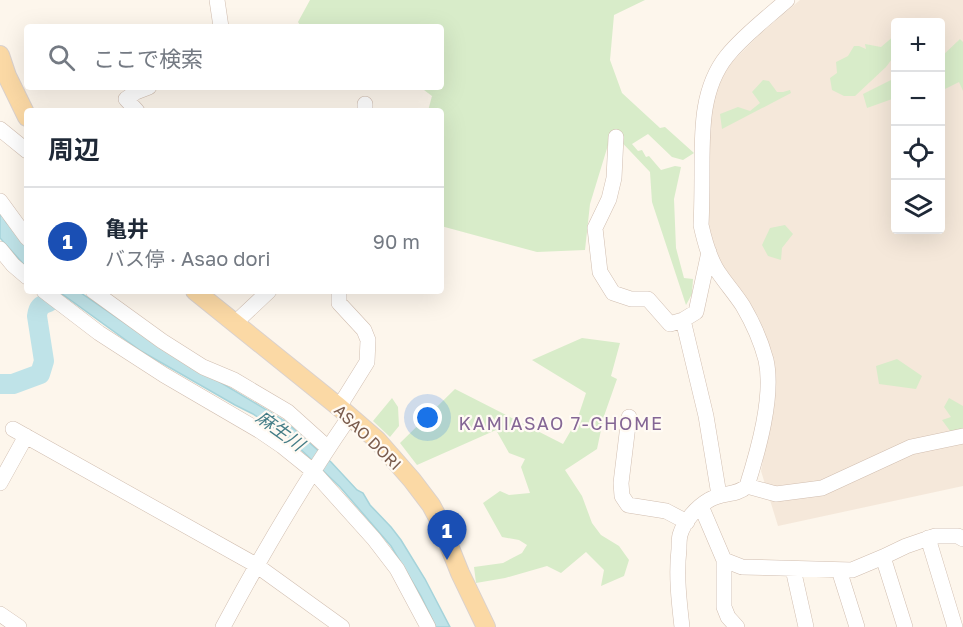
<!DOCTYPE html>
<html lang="ja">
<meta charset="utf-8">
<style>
:root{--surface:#fff;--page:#f6f6f7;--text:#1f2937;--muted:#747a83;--line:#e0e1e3;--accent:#b45309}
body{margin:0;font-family:"Golos Text","Noto Sans JP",sans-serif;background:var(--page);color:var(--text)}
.controls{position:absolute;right:18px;top:18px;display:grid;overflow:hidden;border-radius:6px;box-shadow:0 6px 24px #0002}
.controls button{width:54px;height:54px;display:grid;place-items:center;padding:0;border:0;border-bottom:2px solid var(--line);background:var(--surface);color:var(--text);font:30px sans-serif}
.you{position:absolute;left:428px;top:418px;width:21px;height:21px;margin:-15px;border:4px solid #fff;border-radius:50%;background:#1a73e8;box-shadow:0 0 0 9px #1a73e833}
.badge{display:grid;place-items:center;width:39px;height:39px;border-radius:50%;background:var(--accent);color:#fff;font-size:20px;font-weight:700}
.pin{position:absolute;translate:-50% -50px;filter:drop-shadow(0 2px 3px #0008)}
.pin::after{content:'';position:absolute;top:32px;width:21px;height:18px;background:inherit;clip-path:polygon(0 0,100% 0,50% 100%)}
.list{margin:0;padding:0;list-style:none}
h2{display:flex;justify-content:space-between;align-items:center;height:78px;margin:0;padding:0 24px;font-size:26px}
h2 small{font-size:20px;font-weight:400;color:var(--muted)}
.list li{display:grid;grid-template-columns:39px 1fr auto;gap:18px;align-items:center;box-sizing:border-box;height:108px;padding:0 24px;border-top:2px solid var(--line)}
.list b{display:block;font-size:22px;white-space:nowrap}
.list p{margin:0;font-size:20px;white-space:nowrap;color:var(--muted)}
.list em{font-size:20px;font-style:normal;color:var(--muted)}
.icon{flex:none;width:33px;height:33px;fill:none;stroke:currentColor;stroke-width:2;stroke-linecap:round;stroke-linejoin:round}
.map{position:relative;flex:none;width:963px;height:627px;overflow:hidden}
.search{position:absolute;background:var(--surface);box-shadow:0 6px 24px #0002;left:24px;top:24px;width:420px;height:66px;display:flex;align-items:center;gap:15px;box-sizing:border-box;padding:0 21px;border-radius:6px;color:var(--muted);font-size:22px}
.panel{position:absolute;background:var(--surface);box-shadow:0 6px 24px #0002;left:24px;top:108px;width:420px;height:186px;border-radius:6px}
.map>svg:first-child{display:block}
.residential{fill:#f5e8da;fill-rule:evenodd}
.green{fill:#d8ecc9}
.water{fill:#bfe3e8;stroke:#a5d3da;stroke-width:1.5}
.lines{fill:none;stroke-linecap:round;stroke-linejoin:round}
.river{stroke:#bfe3e8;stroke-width:20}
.minor-casing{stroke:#d1beb0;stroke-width:16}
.major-casing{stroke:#dad1cd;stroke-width:20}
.minor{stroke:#fff;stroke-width:15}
.major{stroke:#fbd9a5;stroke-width:18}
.labels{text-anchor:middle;stroke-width:4.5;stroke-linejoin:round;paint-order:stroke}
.street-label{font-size:16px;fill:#7a5c4d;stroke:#fffaf3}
.neighbourhood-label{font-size:18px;letter-spacing:1.5px;fill:#846695;stroke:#fffaf3}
.water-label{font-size:18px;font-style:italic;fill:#437c86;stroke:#fffaf3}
</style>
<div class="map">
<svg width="963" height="627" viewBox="0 0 963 627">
<rect width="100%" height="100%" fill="#fdf6ec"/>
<path class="residential" d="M800,0h163v486l-185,40 -17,-55 10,-57v-62l-13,-36 -38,-52 -12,-29 -3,-23 7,-121 20,-29 29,-29zM896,22h44v208h-44z"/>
<path class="green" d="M310,0h335l-31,15 -4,45 12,33 38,35 5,-1 29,26 -11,7 -11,-3 -24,-23 -16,10 6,7 4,-1 4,7 3,-1 12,14 14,-4 6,1 -7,32 2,49 8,30 9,1 -1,15 -6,11 -34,-103 -2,-30 -38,-40 -22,72 -5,46 -48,2 -96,-26v-115h-13l4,-15 -12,-9h21v-60h-140l-3,-5z
M895,35v20l-9,12 -31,29h-11l-12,-6 -2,-12 7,-5 -1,-11 12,-6 6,-10h5l7,3 -1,-5 16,3z
M960,39l3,3v49l-4,-9 -18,9v-34z
M895,78v20l-28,10 -4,-14z
M763,80l6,1 8,11h6l7,-2 1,3 -69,36 -2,-15 18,-7 12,4 10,-8 -8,-11z
M785,225l8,9 -11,14 -1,12 -13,-4 -6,-11 8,-17z
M582,338l38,5 -9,33 6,3 -13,37 -7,33 -32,21 17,26 10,27 9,12 18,11 10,14 -5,16 -23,10 3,-16 -18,-18 -25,21 -14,-7 -42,12 -29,5 -2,-16 29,-4 19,-10 5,-8 -8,-5 -17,-3 -19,-34 17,-12 9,4 21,-2 -9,-26 4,-8 -16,-6 -13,-23 -79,35 -17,-22 55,-54 108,55 14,-24 9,-27 -54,-33z
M897,359l25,17 -6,13 -37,-5 -3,-18z
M392,398l6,9 1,19 -9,11 -17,-16z
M949,398l14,8v25l-10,4 -11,-15 9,-3 -7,-10z"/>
<path class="water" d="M0,211l6,11 21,23v23l-27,-30z
M58,291h20l73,50 134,80 46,41 26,28 6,3 7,12 21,22 10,13 24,39 25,48h-14l-15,-31 -30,-50 -51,-59 -50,-48 -37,-25 -18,-9 -94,-54z"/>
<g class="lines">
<path class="river" d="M0,384h13l27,-10 4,-13 -7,-45c1,-9 4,-11 12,-14"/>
<g class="minor-casing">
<path id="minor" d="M217,0l4,27
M137,111l-11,-12 10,-7 13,-5
M365,111v-7
M0,129l27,22
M616,137l-2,41 -5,21 -14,29 5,44 13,21 18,6h17l22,25 13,-4 13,-8 13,-60
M0,201l27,37
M0,249l13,16 14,12
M44,291l55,42 65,42 96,56 22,15 31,25 61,68 23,30 31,58
M93,291l69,50 41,26 31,13 54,32 40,36
M339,291v12l25,27 4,10 -1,22 -28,45
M683,320l23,96 13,79
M235,323l34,-32
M629,417l-8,66 1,13 6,9 38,6 21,11
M13,429l243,136 86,62
M0,483l26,-47
M747,486l29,8 46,-6 89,-41 52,-11
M701,506l23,54 18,7 110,3 31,-13 23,-11 29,-10h23l5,3
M928,538l27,89
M883,557l22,70
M724,560v47l4,10 9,10
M793,569l13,58
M839,570l18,57
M0,614l19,13
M223,627c39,-73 80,-143 127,-211
M682,627c-3,-26 -6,-52 -3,-78 0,-5 0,-10 1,-14 4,-14 17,-28 29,-35 12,-8 28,-4 38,-14 11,-35 27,-90 19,-126 -5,-19 -13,-37 -23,-54 -7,-11 -15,-20 -22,-30 -11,-14 -16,-33 -20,-51 1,-19 1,-39 1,-59 0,-38 0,-79 25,-110 17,-21 40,-38 60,-56"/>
</g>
<g class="major-casing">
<path id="major" d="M0,55l7,21 20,41
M195,291l144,116 38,33 35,40 19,25 7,13 22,55 26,54"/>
</g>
<use href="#minor" class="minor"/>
<use href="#major" class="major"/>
</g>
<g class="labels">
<g class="street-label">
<text transform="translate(368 437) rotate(44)" y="6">ASAO DORI</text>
</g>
<g class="neighbourhood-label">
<text x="561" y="430">KAMIASAO 7-CHOME</text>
</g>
<g class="water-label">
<text transform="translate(280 431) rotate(36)" y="6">麻生川</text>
</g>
</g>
</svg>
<div class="controls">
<button>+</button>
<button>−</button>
<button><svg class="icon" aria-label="locate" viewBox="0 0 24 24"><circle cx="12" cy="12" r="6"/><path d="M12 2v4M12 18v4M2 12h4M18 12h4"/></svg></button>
<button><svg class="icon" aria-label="layers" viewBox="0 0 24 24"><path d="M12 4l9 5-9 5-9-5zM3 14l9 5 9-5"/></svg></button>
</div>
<div class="you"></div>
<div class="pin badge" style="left:447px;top:560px;background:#1a4fb4">1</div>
<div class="search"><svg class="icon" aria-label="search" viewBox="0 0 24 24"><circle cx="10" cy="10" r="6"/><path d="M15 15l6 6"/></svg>ここで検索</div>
<section class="panel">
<h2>周辺<small></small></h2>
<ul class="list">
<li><span class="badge" style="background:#1a4fb4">1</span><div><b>亀井</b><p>バス停 · Asao dori</p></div><em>90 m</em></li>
</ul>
</section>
</div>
